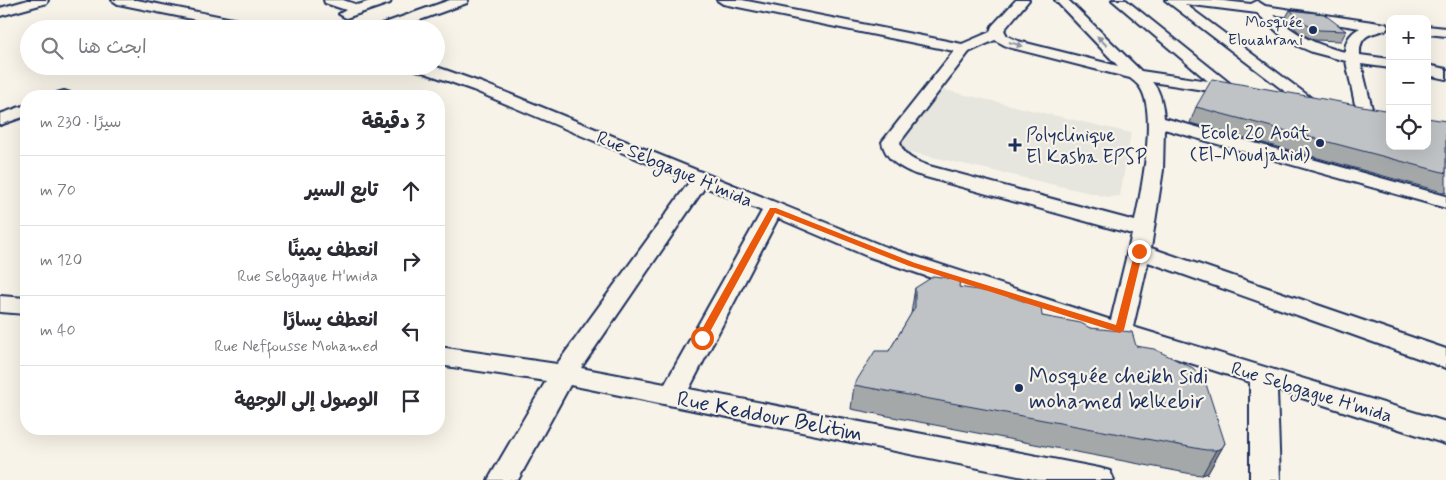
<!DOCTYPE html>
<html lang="ar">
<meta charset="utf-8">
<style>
:root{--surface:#fff;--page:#f7f7f7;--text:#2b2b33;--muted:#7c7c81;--line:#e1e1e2}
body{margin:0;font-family:Mynerve,"Playpen Sans Arabic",sans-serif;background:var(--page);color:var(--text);direction:rtl}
.controls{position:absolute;right:15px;top:15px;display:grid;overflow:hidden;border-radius:10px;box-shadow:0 5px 20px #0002}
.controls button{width:45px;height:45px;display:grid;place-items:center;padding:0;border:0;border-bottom:1px solid var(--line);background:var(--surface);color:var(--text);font:25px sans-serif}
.stop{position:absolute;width:15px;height:15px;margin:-11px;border:4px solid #ea580c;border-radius:50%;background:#fff}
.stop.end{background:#ea580c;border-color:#fff;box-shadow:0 1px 5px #0008}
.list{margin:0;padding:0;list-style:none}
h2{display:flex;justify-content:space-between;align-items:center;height:65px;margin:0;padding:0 20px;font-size:21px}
h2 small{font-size:16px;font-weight:400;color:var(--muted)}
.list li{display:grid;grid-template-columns:32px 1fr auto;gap:15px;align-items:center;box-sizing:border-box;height:70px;padding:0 20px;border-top:1px solid var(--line)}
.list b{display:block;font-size:19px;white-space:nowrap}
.list p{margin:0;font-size:16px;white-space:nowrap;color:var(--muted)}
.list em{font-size:16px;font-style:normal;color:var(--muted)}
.icon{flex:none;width:28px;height:28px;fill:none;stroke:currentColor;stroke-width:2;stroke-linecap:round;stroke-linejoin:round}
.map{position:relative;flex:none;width:1446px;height:480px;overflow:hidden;direction:ltr}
.search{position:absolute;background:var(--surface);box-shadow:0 5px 20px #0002;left:20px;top:20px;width:425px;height:55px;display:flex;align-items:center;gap:12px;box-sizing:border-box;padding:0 18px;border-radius:28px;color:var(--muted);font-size:19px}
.panel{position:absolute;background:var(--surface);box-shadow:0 5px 20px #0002;left:20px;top:90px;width:425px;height:345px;border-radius:20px;direction:rtl}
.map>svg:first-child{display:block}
.built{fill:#e6e5de}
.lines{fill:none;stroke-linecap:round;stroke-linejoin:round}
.minor-casing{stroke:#1b2f5e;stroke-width:4}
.minor{fill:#f7f3e8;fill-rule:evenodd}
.wall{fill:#a5a8a9;stroke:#1b2f5e}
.shaded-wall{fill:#86888a;stroke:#1b2f5e}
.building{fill:#c0c3c5;stroke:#1b2f5e}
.oneway{fill:#8991a3}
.route{fill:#ea580c}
.poi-dot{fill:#1b2f5e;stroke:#f7f3e8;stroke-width:2}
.labels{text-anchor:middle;stroke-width:4.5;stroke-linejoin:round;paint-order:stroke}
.far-poi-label{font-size:16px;fill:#1b2f5e;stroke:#f7f3e8;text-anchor:end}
.poi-label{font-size:19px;fill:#1b2f5e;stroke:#f7f3e8;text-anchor:end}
.street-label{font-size:19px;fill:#1b2f5e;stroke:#f7f3e8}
.near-poi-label{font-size:22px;fill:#1b2f5e;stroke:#f7f3e8;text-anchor:start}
.near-street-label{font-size:22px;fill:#1b2f5e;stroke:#f7f3e8}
</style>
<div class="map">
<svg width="1446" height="480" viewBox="0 0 1446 480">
<rect width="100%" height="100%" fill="#f7f3e8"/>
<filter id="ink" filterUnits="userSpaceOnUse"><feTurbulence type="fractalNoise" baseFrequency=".02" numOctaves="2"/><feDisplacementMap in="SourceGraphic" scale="10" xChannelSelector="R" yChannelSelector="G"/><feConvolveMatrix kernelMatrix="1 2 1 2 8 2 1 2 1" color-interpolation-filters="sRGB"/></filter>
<g filter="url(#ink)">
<path class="built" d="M940,89l191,44 -11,63 -12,1 -202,-46 -10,-12z"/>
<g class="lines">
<g class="minor-casing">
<path id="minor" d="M28,0h20l-1,3 -47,13v-8z
M112,0h25l126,25 7,4h-29l-123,-25z
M324,0h19l15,5 15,-5h18l-1,3 -44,15 -7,-4 7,-4 -21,-7z
M450,0h18l-1,3 -72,26h-21l2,-3z
M717,0h25l220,44 28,-12 2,-6 24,-26h13l-25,30 3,6 11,5 100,25 -63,-66h13l73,71 67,10 -96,-81h14l106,85 10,2 2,3 -2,3 -6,2 -84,-13c9,9 11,24 12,36l282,78v12l-282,-79 -1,41 -12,78 295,101v19l-298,-106 -15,65 313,95v22l-169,-54 3,90h-30v-98l-207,-66 -176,-60 -89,-38 -89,171 410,79 11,3 4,9h-76l-468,-95 -52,95h-30l58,-99 -107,-16v-18l118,17 133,-183 -217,-91 -59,-21 -2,-3h22l51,18 398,162 228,74 21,-86 -217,-60c-16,-7 -29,-14 -33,-32l72,-91 -231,-47zM995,40l13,7 122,31c4,3 9,7 11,11 16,26 0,103 -6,132l-206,-55c-13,-5 -26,-9 -29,-24l69,-90zM705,187l57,24 -97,173 -84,-16z
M1165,0h50l36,4 6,-3 8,5 121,18 2,3 -2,3c-16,4 -27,5 -26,25l30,4v9l-29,-4 11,45 -2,4h-12l-2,-4 -10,-48 -34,-9 -14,-6 -15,-9 -26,-24 -72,-9 129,96 -2,3h-12zM1274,15l11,1 75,12c-10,5 -15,13 -15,24 -27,-6 -51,-18 -71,-37z
M1427,26l19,2v8l-19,-2z
M1427,65l19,4v10l-19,-4z
M64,91l6,2 2,3h-17l2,-3z
M26,105v11l-26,9v-11z
M0,296l26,2v16l-26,-2z"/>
</g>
<use href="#minor" class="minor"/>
</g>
<path class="wall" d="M1290,10l56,21 -5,10 -27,-1 -14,-7 -15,-14z
M1196,107l250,14v72l-256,-70z
M959,287l83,29 48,12 46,18 89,97 -17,30 -6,2 -10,-1 -341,-65 3,-24 35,-34 22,-37 4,-26z"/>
<path class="shaded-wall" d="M1222,448l-14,25 -6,2 14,-25z"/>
<path class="building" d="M1290,10l34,4 22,17 -27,-1 -14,-7z
M1212,79l178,32v35h37v-28l19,3v52l-250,-66z
M934,276l26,4 -1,7 44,7 38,13 1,9 39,7 9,5 42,4 4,14 18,3 39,19 12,13 20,62 -3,5 -6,2h-10l-352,-65 21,-34h14l26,-44v-19z"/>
<defs><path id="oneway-solid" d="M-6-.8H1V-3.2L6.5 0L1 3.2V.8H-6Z" transform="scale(1.25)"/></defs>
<g class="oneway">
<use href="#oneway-solid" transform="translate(1102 41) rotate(-135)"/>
<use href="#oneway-solid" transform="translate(1016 44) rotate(16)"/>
</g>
</g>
<path class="route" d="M770,208h6l139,55 201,62 19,-74 4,-3 4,3 -19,79 -4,3 -211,-67 -134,-53 -70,128h-7l-1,-3z"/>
<g class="poi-dot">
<circle cx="1313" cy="30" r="5"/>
<circle cx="1320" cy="143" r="5"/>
<path d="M1012.5 137.5h5v5h5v5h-5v5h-5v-5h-5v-5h5z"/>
<circle cx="1019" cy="388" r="5"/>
</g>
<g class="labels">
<g class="far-poi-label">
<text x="1303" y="27">Mosquée<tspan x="1303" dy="18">Elouahrani</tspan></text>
</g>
<g class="poi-label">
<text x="1310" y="139">Ecole 20 Août<tspan x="1310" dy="22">(El-Moudjahid)</tspan></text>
<text x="1026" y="141" text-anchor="start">Polyclinique<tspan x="1026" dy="22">El Kasba EPSP</tspan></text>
</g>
<g class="street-label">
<text transform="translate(675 168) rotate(23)" y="7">Rue Sebgague H'mida</text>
<text transform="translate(1312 391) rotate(17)" y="7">Rue Sebgague H'mida</text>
</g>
<g class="near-poi-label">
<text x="1029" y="383">Mosquée cheikh sidi<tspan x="1029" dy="25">mohamed belkebir</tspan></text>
</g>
<g class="near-street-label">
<text transform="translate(770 415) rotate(11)" y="8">Rue Keddour Belitim</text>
</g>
</g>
</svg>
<div class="controls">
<button>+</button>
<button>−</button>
<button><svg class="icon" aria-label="locate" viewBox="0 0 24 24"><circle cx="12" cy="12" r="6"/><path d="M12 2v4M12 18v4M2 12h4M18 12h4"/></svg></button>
</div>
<div class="stop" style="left:702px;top:338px"></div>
<div class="stop end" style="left:1139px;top:251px"></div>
<div class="search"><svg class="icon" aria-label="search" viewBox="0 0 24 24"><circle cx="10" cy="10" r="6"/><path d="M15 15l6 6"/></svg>ابحث هنا</div>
<section class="panel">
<h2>3 دقيقة<small>سيرًا · 230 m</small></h2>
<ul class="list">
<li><svg class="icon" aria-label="ahead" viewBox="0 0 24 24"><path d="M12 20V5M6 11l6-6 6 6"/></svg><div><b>تابع السير</b></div><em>70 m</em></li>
<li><svg class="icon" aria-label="right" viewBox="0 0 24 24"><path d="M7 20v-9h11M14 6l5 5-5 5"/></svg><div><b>انعطف يمينًا</b><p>Rue Sebgague H'mida</p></div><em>120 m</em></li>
<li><svg class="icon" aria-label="left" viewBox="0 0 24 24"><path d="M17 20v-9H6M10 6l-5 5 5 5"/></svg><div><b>انعطف يسارًا</b><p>Rue Neffousse Mohamed</p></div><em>40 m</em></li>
<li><svg class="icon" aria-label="arrive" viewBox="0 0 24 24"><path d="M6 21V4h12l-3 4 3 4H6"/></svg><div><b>الوصول إلى الوجهة</b></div></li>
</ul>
</section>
</div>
